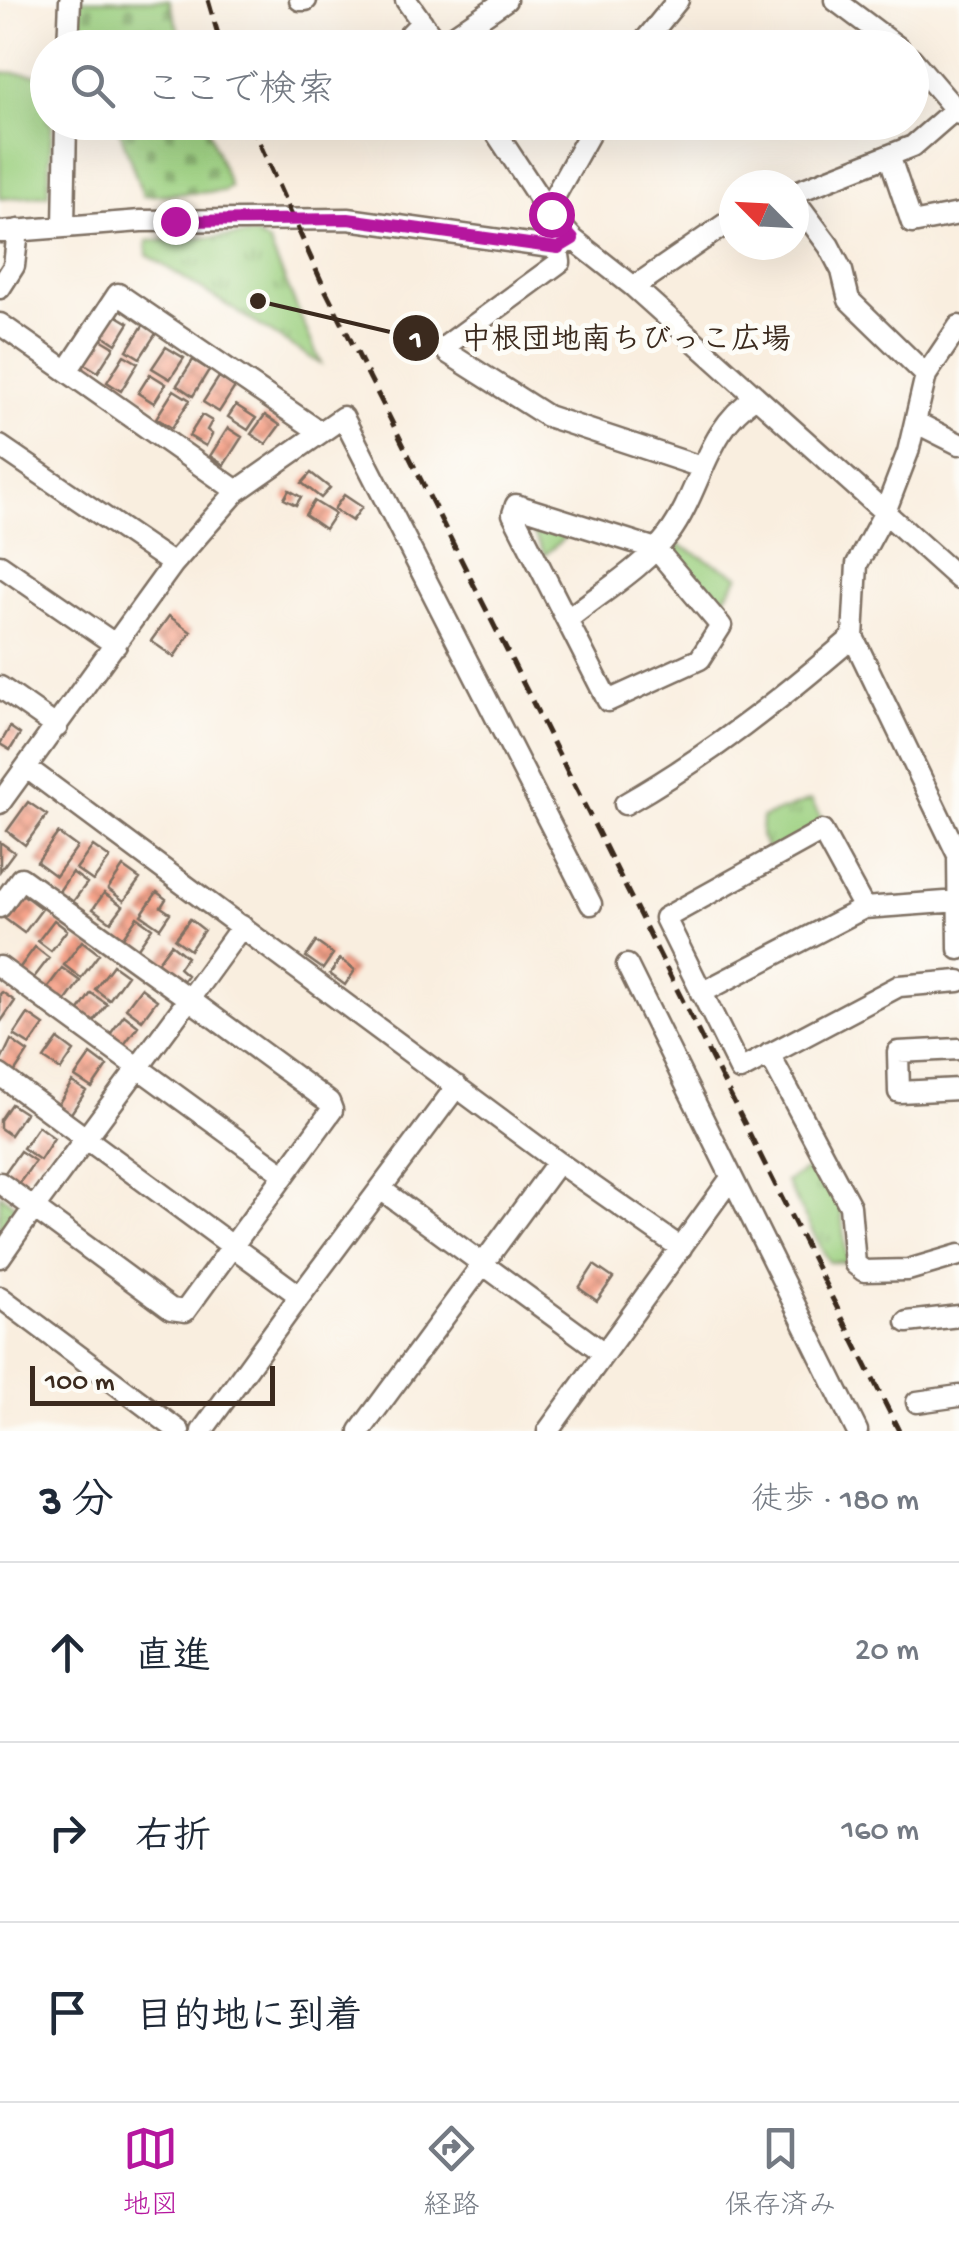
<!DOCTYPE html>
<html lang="ja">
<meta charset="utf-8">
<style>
:root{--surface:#fff;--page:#f2f2f3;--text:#1f2937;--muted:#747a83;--line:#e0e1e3;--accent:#b5179e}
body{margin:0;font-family:"Gochi Hand","Klee One",sans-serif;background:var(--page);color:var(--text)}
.compass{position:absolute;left:719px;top:170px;width:90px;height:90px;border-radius:50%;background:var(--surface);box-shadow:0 10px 40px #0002;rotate:294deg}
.scale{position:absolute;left:30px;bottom:25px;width:245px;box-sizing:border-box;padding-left:10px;border:5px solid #3b2a1e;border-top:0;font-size:28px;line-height:35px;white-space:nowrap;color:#3b2a1e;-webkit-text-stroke:8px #fdfcf7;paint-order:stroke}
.stop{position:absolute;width:30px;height:30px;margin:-22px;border:8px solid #b5179e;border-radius:50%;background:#fff}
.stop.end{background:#b5179e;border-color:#fff;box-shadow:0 2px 10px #0008}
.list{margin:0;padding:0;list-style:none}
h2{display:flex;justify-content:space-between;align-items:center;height:130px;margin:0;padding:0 40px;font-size:42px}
h2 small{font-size:32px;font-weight:400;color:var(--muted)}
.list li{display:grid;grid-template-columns:65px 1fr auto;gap:30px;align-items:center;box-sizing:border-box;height:180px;padding:0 40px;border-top:2px solid var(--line)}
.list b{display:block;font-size:38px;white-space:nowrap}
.list em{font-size:32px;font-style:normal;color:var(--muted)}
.icon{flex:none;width:55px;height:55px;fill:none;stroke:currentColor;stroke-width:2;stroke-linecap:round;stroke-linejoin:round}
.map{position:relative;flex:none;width:959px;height:1431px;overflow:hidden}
.search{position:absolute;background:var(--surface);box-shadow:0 10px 40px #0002;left:30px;right:30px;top:30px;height:110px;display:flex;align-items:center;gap:25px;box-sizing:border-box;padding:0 35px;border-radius:55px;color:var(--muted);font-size:38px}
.sheet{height:670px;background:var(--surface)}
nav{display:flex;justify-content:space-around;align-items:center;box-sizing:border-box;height:140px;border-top:2px solid var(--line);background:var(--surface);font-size:28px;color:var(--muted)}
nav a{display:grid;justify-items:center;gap:5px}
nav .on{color:var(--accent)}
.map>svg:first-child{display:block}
.cemetery{fill:url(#cemetery-stones);stroke:#6c7d4f;stroke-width:2.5}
.park{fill:url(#park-tufts);stroke:#6c7d4f;stroke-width:2.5}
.garden{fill:#9cd080;stroke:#6c7d4f;stroke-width:2.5}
.building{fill:url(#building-cross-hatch)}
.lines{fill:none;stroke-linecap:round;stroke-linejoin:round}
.minor-casing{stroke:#7e6f62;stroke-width:25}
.minor{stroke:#fff;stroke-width:20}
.rail{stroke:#3b2a1e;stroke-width:5;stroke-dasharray:15 8;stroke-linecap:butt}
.route{stroke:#b5179e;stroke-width:12}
.leader{fill:none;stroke:#3b2a1e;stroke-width:4}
.callout-dot{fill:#3b2a1e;stroke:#fdfcf7;stroke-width:4}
.mark-label{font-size:30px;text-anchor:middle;font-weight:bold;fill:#fff}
.callout-label{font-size:30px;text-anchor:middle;font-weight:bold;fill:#3b2a1e;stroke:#fdfcf7;stroke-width:10;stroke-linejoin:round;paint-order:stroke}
</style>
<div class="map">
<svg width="959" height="1431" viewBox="0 0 959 1431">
<defs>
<pattern id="cemetery-stones" width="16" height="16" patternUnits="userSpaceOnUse" patternTransform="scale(2.5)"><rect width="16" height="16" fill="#9cd080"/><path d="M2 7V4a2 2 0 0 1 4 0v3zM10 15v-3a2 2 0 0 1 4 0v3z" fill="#80a968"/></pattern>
<pattern id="park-tufts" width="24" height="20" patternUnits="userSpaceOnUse" patternTransform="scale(2.5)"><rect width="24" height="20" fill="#9cd080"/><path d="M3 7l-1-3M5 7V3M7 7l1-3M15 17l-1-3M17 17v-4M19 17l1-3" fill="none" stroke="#80a968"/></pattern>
<pattern id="building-cross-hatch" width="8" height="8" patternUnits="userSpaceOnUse" patternTransform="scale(2.5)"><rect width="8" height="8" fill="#f5a38a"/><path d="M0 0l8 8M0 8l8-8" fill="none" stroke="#c88570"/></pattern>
</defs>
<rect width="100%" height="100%" fill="#fdfcf7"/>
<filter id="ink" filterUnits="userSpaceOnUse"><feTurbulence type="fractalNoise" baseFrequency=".01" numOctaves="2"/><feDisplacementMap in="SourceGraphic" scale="20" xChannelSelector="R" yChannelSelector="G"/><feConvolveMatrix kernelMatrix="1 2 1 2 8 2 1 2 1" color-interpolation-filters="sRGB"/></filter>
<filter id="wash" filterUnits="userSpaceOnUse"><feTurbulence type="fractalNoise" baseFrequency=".0048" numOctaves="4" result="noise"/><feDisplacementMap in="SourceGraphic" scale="40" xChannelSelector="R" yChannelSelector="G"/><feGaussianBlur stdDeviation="2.25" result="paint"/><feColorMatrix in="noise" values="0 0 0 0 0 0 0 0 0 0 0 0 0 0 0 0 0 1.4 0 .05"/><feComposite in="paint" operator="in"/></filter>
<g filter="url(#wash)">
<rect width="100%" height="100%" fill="#f9eedf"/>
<path class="cemetery" d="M79,0h90l15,47 -108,1z
M117,123h89l24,64 -6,4 -81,5z"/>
<path class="park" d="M255,235l14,8 52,121 -174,-109v-14z
M535,518l37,13 -27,24 -17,-32z
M671,541l68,35 -20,30 -51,-51z
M811,800l11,20 -4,9 -48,25 -9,-18 1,-18z
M818,1162l23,47 6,53h-18l-43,-80z
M0,1194l17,13 2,8 -19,26z"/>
<path class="garden" d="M0,72l47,3 1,47 4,1 -4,72 -48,4z"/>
<g id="blocks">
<path class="building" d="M114,314l15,9 -13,21 -15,-10z
M144,324l13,8 -17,26 -13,-8z
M99,338l15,9 -16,25 -15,-9z
M166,347l18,11 -14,21 -18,-11z
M124,355l14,8 -17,28 -14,-9z
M193,360l16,10 -16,26 -16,-11z
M150,374l16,10 -12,19 -16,-10z
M219,377l16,10 -16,25 -16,-10z
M174,390l16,10 -18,28 -16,-10z
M236,405l20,13 -8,12 -20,-13z
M202,415l10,6 -5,9 5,4 -6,12 -17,-10z
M265,415l15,10 -14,19 -15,-10z
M228,428l14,9 -18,28 -14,-9z
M311,473l19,15 -9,10 -19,-15z
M289,490l12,7 -5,8 -12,-6z
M344,495l18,12 -10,14 -18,-12z
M314,501l21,13 -10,15 -20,-14z
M169,616l22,16 -17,25 -23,-16z
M10,727l10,7 -10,16 -10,-6z
M28,802l19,13 -22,30 -18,-14z
M58,833l19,14 -21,29 -19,-14z
M0,842l14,10 -14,19z
M93,846l17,12 -17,23 -17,-12z
M123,867l17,12 -16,22 -16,-12z
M72,872l15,11 -15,20 -14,-10z
M157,892l9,7 -5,8 9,6 -10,15 -19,-13z
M104,893l19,13 -12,16 -18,-13z
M22,894l20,15 -18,24 -20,-15z
M137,917l15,11 -16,23 -15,-11z
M190,919l14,11 -14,20 -15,-11z
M54,920l13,10 -16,21 -13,-10z
M82,941l17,13 -18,24 -17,-13z
M316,942l17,12 -10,15 -17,-12z
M171,944l16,13 -8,11 8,7 -6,8 -25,-19z
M35,947l14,11 -17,22 -14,-10z
M340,959l15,11 -10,15 -15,-11z
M113,965l14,10 -18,25 -14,-11z
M62,968l18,13 -18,25 -18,-14z
M141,988l16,12 -15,20 -16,-12z
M2,992l13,9 -15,22v-29z
M91,993l16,11 -14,19 -15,-11z
M28,1014l16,11 -14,20 -16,-10z
M124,1015l14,11 -18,24 -14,-10z
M58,1039l16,12 -13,19 -17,-11z
M11,1040l17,12 -14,21 -14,-10z
M91,1054l16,12 -15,22 -17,-11z
M72,1082l14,9 -16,24 -13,-9z
M11,1104l14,9 -15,22 -10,-7v-8z
M38,1126l16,12 -14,22 -17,-12z
M20,1151l15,10 -17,24 -14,-11z
M594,1265l19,13 -16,23 -18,-13z"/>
</g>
</g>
<g filter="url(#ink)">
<use href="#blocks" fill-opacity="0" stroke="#7e6f62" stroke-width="2.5"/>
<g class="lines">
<g class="minor-casing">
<path id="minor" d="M300,0h6
M406,0l34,48
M835,0l64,48
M439,46l67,-46
M68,48l2,-48
M397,48l25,-26
M639,48l39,-48
M912,59l47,55
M489,122l58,88 26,29 61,48 325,292
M890,158l22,65 47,-9
M794,193l119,-47 46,-40
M794,199l35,47 13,25 7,29 77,75
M547,210l49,-88
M64,226l2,-104
M0,232l141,-11 207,-2 210,29 15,-9
M558,248l2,14 -113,83 1,8 99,63 154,51
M634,287l100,-69
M0,288l14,-22 4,-36
M0,324l237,167
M959,326l-33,49 -18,77 -23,60 -28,52 -4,73 105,218 1,94
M67,371l51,-77 202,138
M917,423l42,21
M0,446l173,118
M516,505l140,44 65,77 -21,33 -92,42 -95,-187z
M0,565l116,80
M567,620c33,-27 76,-52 102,-86 32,-43 37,-106 87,-137
M0,687l57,40
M27,768l531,394 123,86
M0,803l173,-239 64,-73 106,-74 248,487
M625,804c84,-48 155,-104 228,-167
M0,907l21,-29 168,121 -155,209 -34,-25
M864,908l-42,-77 -157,87 75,152 159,-84 60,-5
M627,965l230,466
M0,967l284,207
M701,993l163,-85 95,-7
M959,1049l-61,3 1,40 60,-3
M769,1054l81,152 5,58 9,7 44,-1 51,-15
M0,1075l300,221 -98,135
M382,1190l222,163
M0,1257l34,-49 137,101 14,2 147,-201 -3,-8 -140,-103 53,-73
M300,1296l157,-210
M0,1297l179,134
M907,1322l52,-6
M917,1402l42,-6
M360,1431l198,-269
M548,1431l183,-253"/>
</g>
<use href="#minor" class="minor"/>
<path class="rail" d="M208,0l14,48
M250,122l73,163 576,1146"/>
</g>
</g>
<g class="lines" filter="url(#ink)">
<path class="route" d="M175,221l173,-2 210,29 15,-9 -22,-25"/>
</g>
<path class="leader" d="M258 301L416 338"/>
<g class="callout-dot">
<circle cx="258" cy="301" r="10"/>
<circle cx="416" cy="338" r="25"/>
</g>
<g class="mark-label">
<text x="416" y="348">1</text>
</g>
<g class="callout-label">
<text x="626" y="348">中根団地南ちびっこ広場</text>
</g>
</svg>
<svg class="compass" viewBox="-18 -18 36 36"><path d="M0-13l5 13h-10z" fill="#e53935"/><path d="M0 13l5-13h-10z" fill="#747a83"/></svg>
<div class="scale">100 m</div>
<div class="stop" style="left:551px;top:214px"></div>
<div class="stop end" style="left:175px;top:221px"></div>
<div class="search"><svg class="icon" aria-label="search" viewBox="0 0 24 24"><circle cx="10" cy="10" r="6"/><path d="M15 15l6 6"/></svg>ここで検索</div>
</div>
<section class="sheet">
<h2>3 分<small>徒歩 · 180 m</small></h2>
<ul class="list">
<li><svg class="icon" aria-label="ahead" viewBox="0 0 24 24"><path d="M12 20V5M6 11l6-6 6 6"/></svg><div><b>直進</b></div><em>20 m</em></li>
<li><svg class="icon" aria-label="right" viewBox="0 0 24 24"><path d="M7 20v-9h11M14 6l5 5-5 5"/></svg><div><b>右折</b></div><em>160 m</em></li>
<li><svg class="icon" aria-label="arrive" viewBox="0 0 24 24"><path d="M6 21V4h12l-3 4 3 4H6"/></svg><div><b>目的地に到着</b></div></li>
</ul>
</section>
<nav>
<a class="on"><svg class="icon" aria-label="map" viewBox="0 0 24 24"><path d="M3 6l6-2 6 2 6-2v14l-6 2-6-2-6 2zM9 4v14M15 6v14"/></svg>地図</a>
<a><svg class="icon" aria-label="directions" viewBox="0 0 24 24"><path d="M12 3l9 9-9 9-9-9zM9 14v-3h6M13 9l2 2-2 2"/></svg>経路</a>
<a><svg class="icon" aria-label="saved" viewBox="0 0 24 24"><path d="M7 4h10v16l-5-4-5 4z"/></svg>保存済み</a>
</nav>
